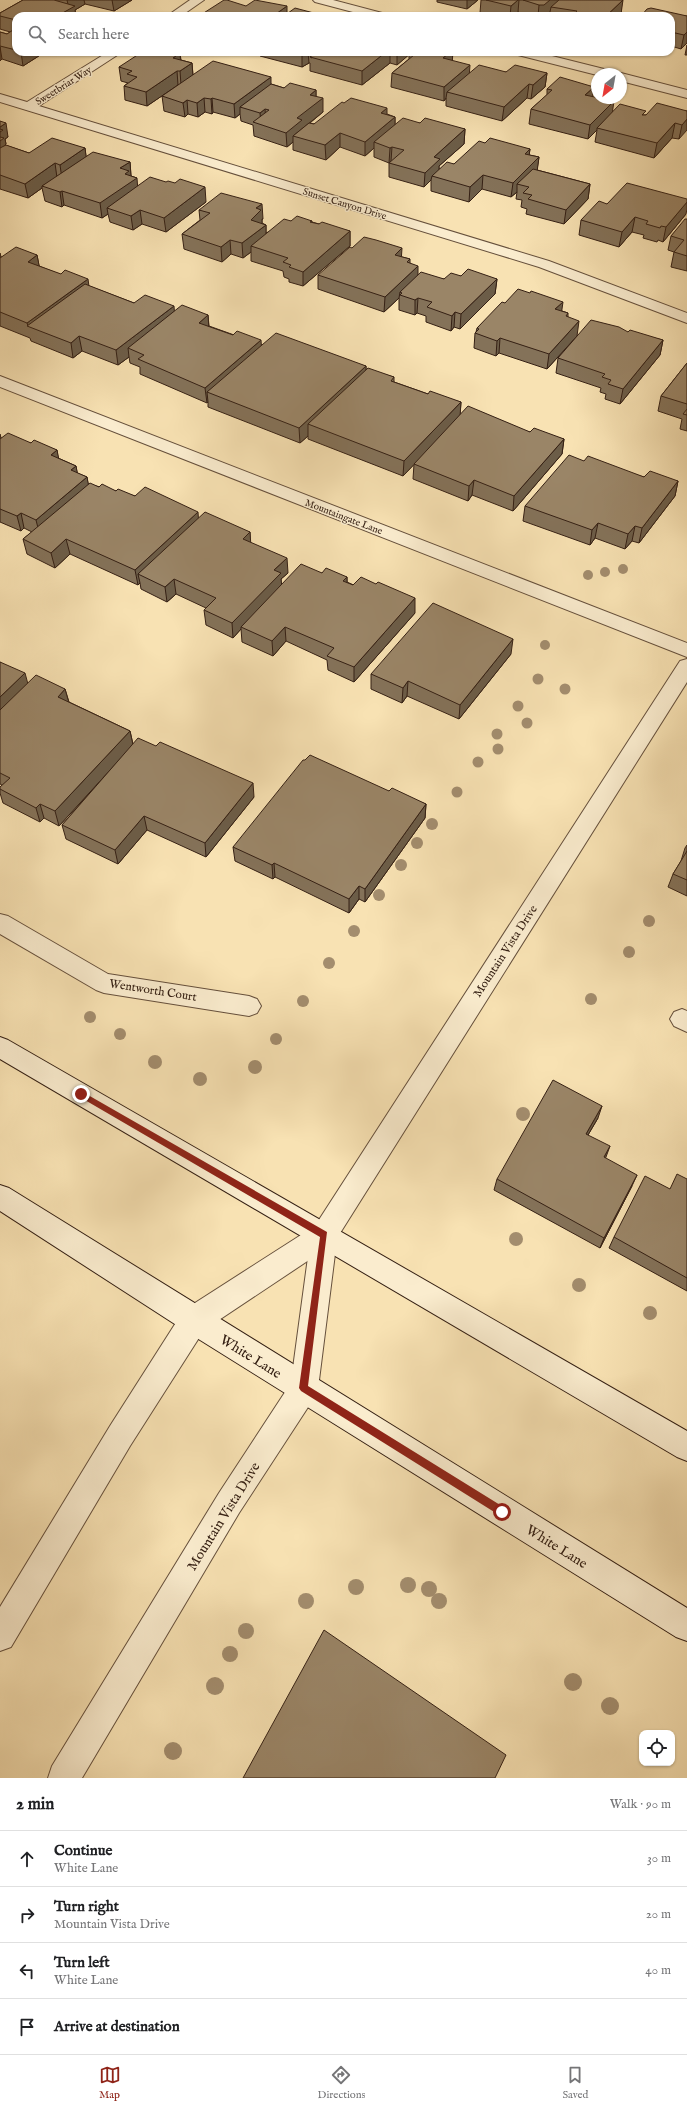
<!DOCTYPE html>
<meta charset="utf-8">
<style>
:root{--surface:#fff;--page:#f2f2f2;--text:#202124;--muted:#757577;--line:#e0e0e0;--accent:#8f2418}
body{margin:0;font-family:"IM FELL English",serif;background:var(--page);color:var(--text)}
.controls{position:absolute;right:12px;bottom:12px;display:grid;overflow:hidden;border-radius:8px;box-shadow:0 1px 3px #0004}
.controls button{width:36px;height:36px;display:grid;place-items:center;padding:0;border:0;border-bottom:1px solid var(--line);background:var(--surface);color:var(--text);font:20px sans-serif}
.compass{position:absolute;left:591px;top:68px;width:36px;height:36px;border-radius:50%;background:var(--surface);box-shadow:0 1px 3px #0004;rotate:211deg}
.stop{position:absolute;width:12px;height:12px;margin:-9px;border:3px solid #8f2418;border-radius:50%;background:#fff}
.stop.end{background:#8f2418;border-color:#fff;box-shadow:0 1px 4px #0008}
.list{margin:0;padding:0;list-style:none}
h2{display:flex;justify-content:space-between;align-items:center;height:52px;margin:0;padding:0 16px;font-size:17px}
h2 small{font-size:13px;font-weight:400;color:var(--muted)}
.list li{display:grid;grid-template-columns:26px 1fr auto;gap:12px;align-items:center;box-sizing:border-box;height:56px;padding:0 16px;border-top:1px solid var(--line)}
.list b{display:block;font-size:15px;white-space:nowrap}
.list p{margin:0;font-size:13px;white-space:nowrap;color:var(--muted)}
.list em{font-size:13px;font-style:normal;color:var(--muted)}
.icon{flex:none;width:22px;height:22px;fill:none;stroke:currentColor;stroke-width:2;stroke-linecap:round;stroke-linejoin:round}
.map{position:relative;flex:none;width:687px;height:1778px;overflow:hidden}
.search{position:absolute;background:var(--surface);box-shadow:0 1px 3px #0004;left:12px;right:12px;top:12px;height:44px;display:flex;align-items:center;gap:10px;box-sizing:border-box;padding:0 14px;border-radius:12px;color:var(--muted);font-size:15px}
.sheet{height:276px;background:var(--surface)}
nav{display:flex;justify-content:space-around;align-items:center;box-sizing:border-box;height:56px;border-top:1px solid var(--line);background:var(--surface);font-size:11px;color:var(--muted)}
nav a{display:grid;justify-items:center;gap:2px}
nav .on{color:var(--accent)}
.map>svg:first-child{display:block}
.lines{fill:none;stroke-linecap:round;stroke-linejoin:round}
.minor-casing{stroke:#66503c;stroke-width:2}
.tertiary-casing{stroke:#66503c;stroke-width:2}
.secondary-casing{stroke:#352014;stroke-width:2}
.minor{fill:#faecce;fill-rule:evenodd}
.tertiary{fill:#faecce;fill-rule:evenodd}
.secondary{fill:#faecce;fill-rule:evenodd}
.tree{fill:#a38d6e}
.wall{fill:#847259;stroke:#352014}
.shaded-wall{fill:#6c5d48;stroke:#352014}
.building{fill:#9a8567;stroke:#352014}
.route{fill:#8f2418}
.labels{text-anchor:middle;stroke-width:3;stroke-linejoin:round;paint-order:stroke}
.far-street-label{font-size:10px;fill:#352014;stroke:#faecce}
.street-label{font-size:12px;fill:#352014;stroke:#faecce}
.near-street-label{font-size:14px;fill:#352014;stroke:#faecce}
</style>
<div class="map">
<svg width="687" height="1778" viewBox="0 0 687 1778">
<rect width="100%" height="100%" fill="#f8e2b3"/>
<filter id="stains"><feTurbulence type="fractalNoise" baseFrequency=".005" numOctaves="4"/><feColorMatrix values="0 0 0 0 .2 0 0 0 0 .09 0 0 0 0 .02 0 0 0 .5 -.17"/></filter>
<radialGradient id="worn" r=".72"><stop offset=".6" stop-color="#630" stop-opacity="0"/><stop offset="1" stop-color="#630" stop-opacity=".3"/></radialGradient>
<g class="lines">
<g class="minor-casing">
<path id="minor" d="M190,0h14l-23,16h-14z
M313,0h20l53,14 2,2h-20l-53,-14z
M108,52h14l-83,54 510,155 138,52v10l-148,-56 -539,-165v-8l27,8z
M516,52h20l76,19 2,3 -17,1 -79,-20z
M621,73l66,17v8l-66,-17v-7h-3z
M0,376l687,267v14l-687,-270z
M0,914l8,2 100,58 141,22 8,3 4,7 -4,7 -8,3 -145,-23 -8,-3 -96,-56z
M682,1009l5,2v21l-13,-6 -4,-7 4,-7z
M324,1222l9,4 4,9 -4,9 -129,86 -10,4 -10,-4 -4,-10 4,-10 131,-84z"/>
</g>
<g class="tertiary-casing">
<path id="tertiary" d="M687,659v23l-350,556 -19,150 -4,10 -75,115 -157,265h-34l4,-12 167,-273 72,-110 20,-148 4,-9 365,-565z
M194,1306l10,4 4,10 -4,10 -74,116 -119,201 -11,4v-44l110,-181 74,-116z"/>
</g>
<g class="secondary-casing">
<path id="secondary" d="M0,1037l8,3 679,391v30l-10,-4 -677,-398z
M0,1185l9,3 678,420v33l-11,-4 -492,-307 -184,-119z"/>
</g>
<use href="#minor" class="minor"/>
<use href="#tertiary" class="tertiary"/>
<use href="#secondary" class="secondary"/>
</g>
<g class="tree">
<circle cx="623" cy="569" r="5"/>
<circle cx="605" cy="572" r="5"/>
<circle cx="588" cy="575" r="5"/>
<circle cx="545" cy="645" r="5"/>
<circle cx="538" cy="679" r="5.5"/>
<circle cx="565" cy="689" r="5.5"/>
<circle cx="518" cy="706" r="5.5"/>
<circle cx="527" cy="723" r="5.5"/>
<circle cx="497" cy="734" r="5.5"/>
<circle cx="498" cy="749" r="5.5"/>
<circle cx="478" cy="762" r="5.5"/>
<circle cx="457" cy="792" r="5.5"/>
<circle cx="432" cy="824" r="6"/>
<circle cx="417" cy="843" r="6"/>
<circle cx="401" cy="865" r="6"/>
<circle cx="379" cy="895" r="6"/>
<circle cx="649" cy="921" r="6"/>
<circle cx="354" cy="931" r="6"/>
<circle cx="629" cy="952" r="6"/>
<circle cx="329" cy="963" r="6"/>
<circle cx="591" cy="999" r="6"/>
<circle cx="303" cy="1001" r="6"/>
<circle cx="90" cy="1017" r="6"/>
<circle cx="120" cy="1034" r="6"/>
<circle cx="276" cy="1039" r="6"/>
<circle cx="155" cy="1062" r="7"/>
<circle cx="255" cy="1067" r="7"/>
<circle cx="200" cy="1079" r="7"/>
<circle cx="523" cy="1114" r="7"/>
<circle cx="516" cy="1239" r="7"/>
<circle cx="579" cy="1285" r="7"/>
<circle cx="650" cy="1313" r="7"/>
<circle cx="408" cy="1585" r="8"/>
<circle cx="356" cy="1587" r="8"/>
<circle cx="429" cy="1589" r="8"/>
<circle cx="306" cy="1601" r="8"/>
<circle cx="439" cy="1601" r="8"/>
<circle cx="246" cy="1631" r="8"/>
<circle cx="230" cy="1654" r="8"/>
<circle cx="573" cy="1682" r="9"/>
<circle cx="215" cy="1686" r="9"/>
<circle cx="610" cy="1706" r="9"/>
<circle cx="173" cy="1751" r="9"/>
</g>
<path class="wall" d="M23,0h109l-18,11 -29,-7 -10,6 1,6h-60v36h29l-22,14 -21,-7 -2,2v-29l7,2 3,-2 -10,-3v-16z
M437,0h41l-11,9 -30,-7z
M481,0h141l-1,14 -3,2h-68v-4l-5,4h-16l-11,-4 -4,4h-19l-15,-3z
M671,16h16v27l-6,6 -10,-3z
M687,45v10h-2z
M260,52h151l-1,1 2,-1h41l-1,9 17,12 37,-1 41,1 -2,14 -14,12 -4,-1 -25,23 -56,-15v-8l-2,3 -53,-14 1,-14 17,-14v-5l-12,11 -7,-2 -28,22 -52,-14v-8h-1l-7,4 -42,-11z
M180,53l1,7 11,3 1,12 78,9 13,4 32,2v6l7,16 -13,11 4,1 73,-10 8,3v8l25,-2 45,6 -1,15 -25,22v3l15,-5 31,-21 45,6 -1,6 10,2 -2,13 53,14 -2,15 -24,25 -38,-10 1,-5 -6,-2 1,-7 -6,-1 1,-7 -6,5 -29,-8 -13,13 -38,-11v-11l-7,7 -35,-10v-14l-15,-6v-9l-9,8 -25,-9 -14,13 -33,-10v-8l-6,5 -33,-11 -1,-11 -12,-4 -1,-7 -5,4 -22,-6 -1,2 -7,-2 -7,5 -10,-3 -3,3 -21,-6 -2,-15 17,-11h-1l-31,21 -22,-6 -1,-14 4,-3 -7,-2 -2,-14z
M594,87l-2,10 20,16 33,2 42,-4 -8,28 -7,-1 -18,20 -59,-16 2,-12 -9,9 -59,-15 2,-15 16,-14v-6z
M0,121l8,16 -3,2 1,5 -1,1 24,8 56,-5 1,9 44,5 1,14 7,10 68,16 -40,30 -24,-8 -9,6 -23,-8 -2,-8 -6,4 -38,-13 -2,2 -17,-6 -3,-13 -14,10 -28,-9z
M607,204l79,10 -23,28 -5,-2 -1,2 -14,-4 1,-3 -12,-3 -13,15 -40,-12 2,-15z
M199,210l64,9h-1v4l4,2v8l25,-12h21v1l7,2 31,7v15l-47,40 -14,-4v-3l-5,-2 -1,-6 -32,-10v-9l-8,6 -12,-4 -9,8 -38,-13 -2,-15 18,-14z
M687,219v52l-16,-4 3,-15 -6,-2 3,-14z
M0,253l1,4 36,-2 2,11 50,20 45,17 40,9 34,3 1,11 53,19 104,21v4l28,7v5l34,12 33,8 -1,13 70,17 34,7 -2,15 -49,57 -41,-16 -4,6 -55,-22 1,-15 -11,12 -95,-37v-3l-8,7 -92,-36v-5l-1,1 -67,-29v-7l-10,-4 -1,-6 -11,8 -36,-14 -9,7 -42,-17 -1,-3 -30,-12z
M402,257l8,2v4l8,13 26,3 17,-3 36,3 -2,15 -35,35 -6,-2 -3,4 -25,-9v-6l-9,-3 -2,2 -16,-5v-12l-15,14 -66,-23v-14z
M505,303l57,8 6,2v4l9,19 -30,33 -48,-16 -3,3 -22,-8 1,-15 1,-1 1,-4z
M628,332l35,8 -3,15 -40,49 -15,-5 1,-5 -6,-2 1,-4 -45,-15 2,-15z
M687,363v68l-7,-2 2,-10 -24,-8 3,-15z
M0,434l1,4 30,5 26,7 1,8 18,8 1,7 10,4 1,7 28,7 19,5 63,23 52,13v10l38,31 -7,6v6l41,-12 25,4v5l68,31 -61,69 -26,-12 -1,-10 -41,-19 -13,15 -31,-14 -1,-13 -8,9 -27,-13 -2,-15 2,-2 -30,-14 -9,8 -26,-13 -1,-6 -2,2 -68,-31 -15,14 -28,-14 -4,-15 9,-7 -8,-4 -3,3 -21,-9z
M584,461l60,16 34,4 -3,15 -36,47 -7,-2 -7,8 -30,-11 -5,7 -67,-24 2,-15z
M511,654l-52,65 -52,-23 -5,7 -31,-14v-15z
M0,662l27,22 38,5 4,13 61,29 3,13 121,53 -48,60 -59,-27 -29,34 -52,-25 -4,-14 37,-43 -40,44 -15,-8 -4,4 -37,-19 -3,-10v-6l2,-2 -2,-1z
M389,791l37,13 -1,14 -60,84 -6,-3 -10,14 -74,-36 -2,2 -38,-18 -2,-14z
M687,845v51l-19,-9 5,-13 8,-13 4,-13z
M598,1118l-10,17 17,23 27,28 -32,62 -106,-58 3,-11z
M687,1179v112l-78,-43 5,-11z"/>
<path class="shaded-wall" d="M67,0h17l1,4 -10,6 1,6h-17v-1l10,-6z
M112,0h20l-18,11z
M467,0h11l-11,9z
M518,0h1l-1,12 -4,4h-4l1,-10z
M550,0h14l-13,7 -1,5 -5,4h-7l1,-11z
M623,0l-2,14 -3,2h-12z
M287,6v10h-14z
M52,13v3h-5z
M687,32v11l-6,6 3,-14z
M0,47l2,12 -2,2z
M21,52h24l-22,14z
M304,52h4l1,11 -7,4v-14z
M311,52h15l-15,6z
M386,52h4v11l-28,22v-14z
M397,52h14l-1,2 -13,11z
M450,52h3l-1,12 -9,-6z
M180,53l1,14 -8,-9z
M192,63l1,14 -12,8 -1,-14z
M470,65l-1,14 -22,13 -1,6 -2,3v-14z
M177,71l1,14 -31,21 -1,-14z
M547,73l-2,14 -14,12 2,-14z
M271,77v14l-31,16v7l-5,4 -1,-14z
M529,84l-2,14 -25,23 2,-14z
M594,87l-2,14 -7,-6z
M316,90v13l7,-5v14l-30,24v6l-6,5 -1,-14 11,-15 13,-23z
M204,98l1,14 -7,5 -1,-14z
M212,98l1,14 -1,2 -1,-15z
M187,100l1,14 -3,3 -2,-14z
M614,101l-2,14 -15,13v2l-9,9 2,-14z
M387,108v14l-6,-9z
M265,109l1,14 -5,1 -1,-11z
M395,117v14l-21,11v6l-9,8v-14z
M687,119v11l-8,9 3,-14z
M6,123l2,14 -3,2 1,5 -1,1 1,8 -6,4v-30z
M675,123l-3,15 -18,20 3,-15z
M465,129l-1,15 -25,22v7l-7,3 -1,4 -7,7 1,-14 9,-16z
M340,133v14l-14,13 -1,-15z
M392,147l-1,14 -2,2 1,-15z
M85,148l2,15 -25,16 -2,-14z
M530,149l-2,14 -3,-9z
M539,157l-2,15 -20,12v8l-6,5 2,-14z
M130,162l1,14 6,2 1,14 -31,16 1,6 -6,4 -2,-15 20,-35z
M55,163l2,15 -15,8v2l-14,10 -3,-14z
M483,175l-1,14 -13,13 1,-15z
M590,184l-2,15 -24,25 2,-14z
M205,187l1,15 -40,30 -2,-14z
M62,191l2,14 -2,2 -2,-15z
M687,202v7l-1,5 -23,28 3,-15z
M262,204l1,15h-1v6l-11,-5 5,-12z
M140,210l2,14 -9,6 -2,-14z
M635,217l-3,15 -13,15 3,-15z
M266,225v14l-15,7v6l-8,6 -1,-15z
M350,231v15l-47,40v-14z
M230,240l1,14 -9,8 -1,-15z
M402,248l-1,15 -6,-8z
M37,255l3,15 -12,-8z
M418,266v15l-16,12 -2,-1 -1,6 -15,14 1,-15z
M88,279l2,15 -62,32 -1,-3z
M497,279l-2,15 -35,35 1,-15z
M418,298l-1,15 -2,2v-15z
M563,302l-2,14 -6,-7z
M174,306l1,14 -47,28 1,9 -11,8 -2,-15z
M455,312l-1,15 -3,4 1,-15z
M208,315l1,15 -10,-7z
M579,321l-2,15 -30,33 2,-15z
M79,336l3,15 -9,7 -2,-15z
M500,338l-1,15 -3,3 1,-15z
M261,340l1,15 -55,37 1,10 -1,1 -2,-15z
M663,340l-3,15 -40,49 3,-15z
M366,366v15l-58,43v12l-8,7 -1,-15z
M461,402l-1,15 -57,59 1,-15z
M564,439l-2,15 -49,57 1,-15z
M57,450l3,15 -9,-10z
M76,466l3,15 -8,-11z
M87,477l3,16 -50,43 -4,-16z
M474,480l-2,15 -4,6 1,-15z
M678,481l-3,15 -36,47 3,-15z
M198,512l1,15 -61,47 2,9 -2,2 -3,-15z
M21,513l3,15 -3,3 -4,-15z
M598,523l-3,15 -5,7 2,-15z
M635,526l-3,15 -7,8 3,-15z
M250,532l1,15 -8,-8z
M66,539l4,15 -15,14 -4,-15z
M287,558l1,15 -7,6 1,9 -41,39v2l-8,9 -1,-15 42,-53z
M347,577v15l-4,-11z
M174,579l2,15 -9,8 -2,-15z
M415,598v15l-61,69v-15z
M285,627l1,14 -13,15 -1,-15z
M513,639l-2,15 -52,65 1,-14z
M25,673l4,15 -29,28v-19z
M408,681l-1,15 -5,7 1,-15z
M65,689l4,14 -11,-6z
M130,731l3,14 -74,81 -4,-15z
M253,783l1,14 -48,60 -1,-14z
M40,804l4,14 -4,4 -4,-14z
M426,804l-1,14 -60,84v-13z
M144,816l3,14 -29,34 -3,-14z
M274,863l1,14 -2,2 -1,-14z
M359,886v13l-10,14v-14z
M602,1106l-4,12 -16,27 4,-11z
M610,1146l-4,11 -6,12 4,-12z
M637,1175l-5,11 -32,62 4,-10z"/>
<path class="building" d="M23,0h31l21,6 -16,9 -7,-2 -5,3h2h-33v4l-16,-4v-3z
M224,0h3l19,6 9,-6 32,6 -14,10h-74z
M486,0h32l-7,6z
M523,0h27l-6,5h-5z
M559,0h64l-17,16h-34l5,-5 -26,-4z
M295,8l30,8h-41z
M651,8l36,8v16l-3,3 -13,-3v-16h-30l6,-7z
M13,30l3,1v19l-16,-4v-14l7,2z
M142,52h34l4,1 -7,5 19,5 -12,8h-3l-31,21 -22,-6 13,-9 -10,-3 5,-3 -13,-4z
M296,52h8l-2,1z
M317,52h69l-24,19 -52,-14z
M412,52h38l-7,6 27,7 -26,22 -52,-14 22,-18 -5,-1z
M213,61l58,16 -37,27 -22,-6 -1,1 -7,-1 -7,5 -10,-3 -4,3 -21,-7z
M479,65l27,7 9,-7 32,8 -14,12 -4,-1 -25,23 -57,-15z
M560,77l34,10 -9,8 29,6 -24,24 -59,-16 21,-19 -5,-1z
M290,83l26,7 -6,5 13,3 -26,20 5,2 -16,13 -33,-11 16,-12 -4,-1 -5,4 -20,-6 31,-23 13,4z
M351,98l36,10 -6,5 14,4 -30,25 -25,-9 -15,12 -32,-9 16,-13 5,1 28,-22 2,1z
M657,103l30,8v8l-5,6 -7,-2 -18,20 -60,-15 23,-24 26,7 -4,4h4z
M403,118l17,5 5,-5 40,11 -31,28 6,2 -15,14 -36,-10 15,-13 -12,-3 -2,1 -16,-6z
M0,121l6,2 -6,4z
M0,129l3,1 -3,2z
M0,137l4,1 -4,3z
M52,138l33,10 -25,17 -5,-2 -30,21 -25,-9v-27l6,-3 23,8z
M490,138l40,11 -5,5 14,3 -26,26 -30,-8 -13,12 -38,-11 15,-14 7,2 25,-23 6,2z
M93,152l37,10 -10,6 9,3 -4,3 12,4 -37,25 -38,-12 -2,1 -18,-6z
M533,169l57,15 -24,26 -38,-11 4,-4 -9,-2 6,-6 -12,-3z
M150,177l16,5 2,-1 7,2 5,-4 25,8 -41,31 -24,-8 -9,6 -24,-8z
M627,183l60,16v3l-21,25 -5,-1 -1,2 -14,-4 2,-3 -13,-4 -13,15 -41,-12 18,-19 8,3z
M221,193l41,11 -6,4 5,2 -10,10 15,5 -24,18 -12,-3 -9,7 -39,-13 28,-21 -11,-3z
M297,216l15,5 -2,1 9,2 3,-2 28,9 -47,41 -14,-5 2,-2 -8,-3 5,-4 -37,-12 33,-27 7,2z
M685,219h2v37l-13,-4 10,-12 -13,-4z
M364,237l12,3 26,8 -7,7 15,4 -3,3 11,4 -33,31 -67,-22 32,-28 2,1z
M16,247l21,8 -9,7 33,12 4,-4 23,9 -61,44 -27,-11v-54z
M468,269l29,10 -36,35 -6,-2 -3,4 -25,-9 5,-5 -14,-4 -3,2 -15,-5 2,-2 -2,-1 21,-20 23,7 7,-6 10,3z
M85,284l49,19 11,-8 29,11 -58,44 -37,-14 -8,7 -44,-17z
M518,289l12,4 1,-2 32,11 -8,7 13,4 -2,3 13,5 -30,33 -49,-16 -3,3 -22,-8 4,-4 -2,-1 25,-26 3,1z
M182,305l26,10 -9,8 34,12 4,-4 24,9 -56,48 -67,-29 6,-4 -16,-7z
M591,320l28,7 9,5 2,-2 33,10 -40,49 -15,-5 3,-4 -9,-3 3,-3 -47,-16z
M276,333l90,33 -67,62 -92,-36z
M687,363v41l-26,-8z
M368,368l26,9 -3,4 37,13 2,-3 31,11 -57,59 -96,-37z
M468,406l62,26 4,-4 30,11 -50,57 -40,-16 -5,6 -55,-22z
M687,409v6l-4,-1z
M8,433l23,10 3,-3 23,10 -6,5 25,11 -5,4 16,7 -51,43 -15,-7 -4,3 -17,-7v-70z
M569,455l15,6 4,-5 56,21 6,-6 28,10 -36,47 -7,-2 -7,8 -30,-11 -6,7 -67,-24z
M90,483l9,4 3,-3 14,7 2,-2 17,7 10,-9 53,25 -63,58 -69,-31 -15,14 -28,-14z
M205,512l45,20 -7,7 44,19 -13,12 7,3 -49,50 -28,-13 12,-12 -42,-19 -9,8 -27,-13z
M301,564l21,9 4,-5 21,9 -4,4 10,4 8,-8 15,7 2,-2 37,16 -61,69 -27,-11 7,-8 -49,-21 -13,14 -31,-14z
M433,603l80,36 -53,66 -52,-24 -5,7 -32,-14z
M0,662l25,11 -25,24z
M36,675l29,14 -7,8 72,34 -75,80 -15,-7 -4,4 -36,-19v-2l10,-9 -10,-5v-63z
M138,738l18,8 4,-4 93,41 -48,60 -61,-27 -29,34 -53,-25z
M310,755l79,36 3,-3 34,16 -61,85 -6,-3 -10,13 -75,-36 -2,2 -39,-18 70,-87h2z
M687,851v29l-14,-6z
M553,1080l49,26 -16,28 24,12 -6,11 33,18 -33,63 -107,-59z
M677,1174l10,5v99l-73,-41 31,-61 25,13z
M324,1630l182,125 -11,23h-252z"/>
<path class="route" d="M81,1091l246,141 -19,154 197,122v7h-6l-198,-124 -2,-3 21,-151 -242,-141v-4z"/>
<g class="labels">
<g class="far-street-label">
<text transform="translate(63 85) rotate(-32)" y="4">Sweetbriar Way</text>
<text transform="translate(345 203) rotate(17)" y="4">Sunset Canyon Drive</text>
<text transform="translate(344 516) rotate(21)" y="4">Mountaingate Lane</text>
</g>
<g class="street-label">
<text transform="translate(505 951) rotate(-57)" y="4">Mountain Vista Drive</text>
<text transform="translate(153 990) rotate(9)" y="4">Wentworth Court</text>
</g>
<g class="near-street-label">
<text transform="translate(251 1356) rotate(32)" y="5">White Lane</text>
<text transform="translate(223 1516) rotate(-58)" y="5">Mountain Vista Drive</text>
<text transform="translate(557 1546) rotate(32)" y="5">White Lane</text>
</g>
</g>
<rect width="100%" height="100%" filter="url(#stains)"/>
<rect width="100%" height="100%" fill="url(#worn)"/>
</svg>
<div class="controls">
<button><svg class="icon" aria-label="locate" viewBox="0 0 24 24"><circle cx="12" cy="12" r="6"/><path d="M12 2v4M12 18v4M2 12h4M18 12h4"/></svg></button>
</div>
<svg class="compass" viewBox="-18 -18 36 36"><path d="M0-13l5 13h-10z" fill="#e53935"/><path d="M0 13l5-13h-10z" fill="#757577"/></svg>
<div class="stop" style="left:502px;top:1512px"></div>
<div class="stop end" style="left:81px;top:1094px"></div>
<div class="search"><svg class="icon" aria-label="search" viewBox="0 0 24 24"><circle cx="10" cy="10" r="6"/><path d="M15 15l6 6"/></svg>Search here</div>
</div>
<section class="sheet">
<h2>2 min<small>Walk · 90 m</small></h2>
<ul class="list">
<li><svg class="icon" aria-label="ahead" viewBox="0 0 24 24"><path d="M12 20V5M6 11l6-6 6 6"/></svg><div><b>Continue</b><p>White Lane</p></div><em>30 m</em></li>
<li><svg class="icon" aria-label="right" viewBox="0 0 24 24"><path d="M7 20v-9h11M14 6l5 5-5 5"/></svg><div><b>Turn right</b><p>Mountain Vista Drive</p></div><em>20 m</em></li>
<li><svg class="icon" aria-label="left" viewBox="0 0 24 24"><path d="M17 20v-9H6M10 6l-5 5 5 5"/></svg><div><b>Turn left</b><p>White Lane</p></div><em>40 m</em></li>
<li><svg class="icon" aria-label="arrive" viewBox="0 0 24 24"><path d="M6 21V4h12l-3 4 3 4H6"/></svg><div><b>Arrive at destination</b></div></li>
</ul>
</section>
<nav>
<a class="on"><svg class="icon" aria-label="map" viewBox="0 0 24 24"><path d="M3 6l6-2 6 2 6-2v14l-6 2-6-2-6 2zM9 4v14M15 6v14"/></svg>Map</a>
<a><svg class="icon" aria-label="directions" viewBox="0 0 24 24"><path d="M12 3l9 9-9 9-9-9zM9 14v-3h6M13 9l2 2-2 2"/></svg>Directions</a>
<a><svg class="icon" aria-label="saved" viewBox="0 0 24 24"><path d="M7 4h10v16l-5-4-5 4z"/></svg>Saved</a>
</nav>
